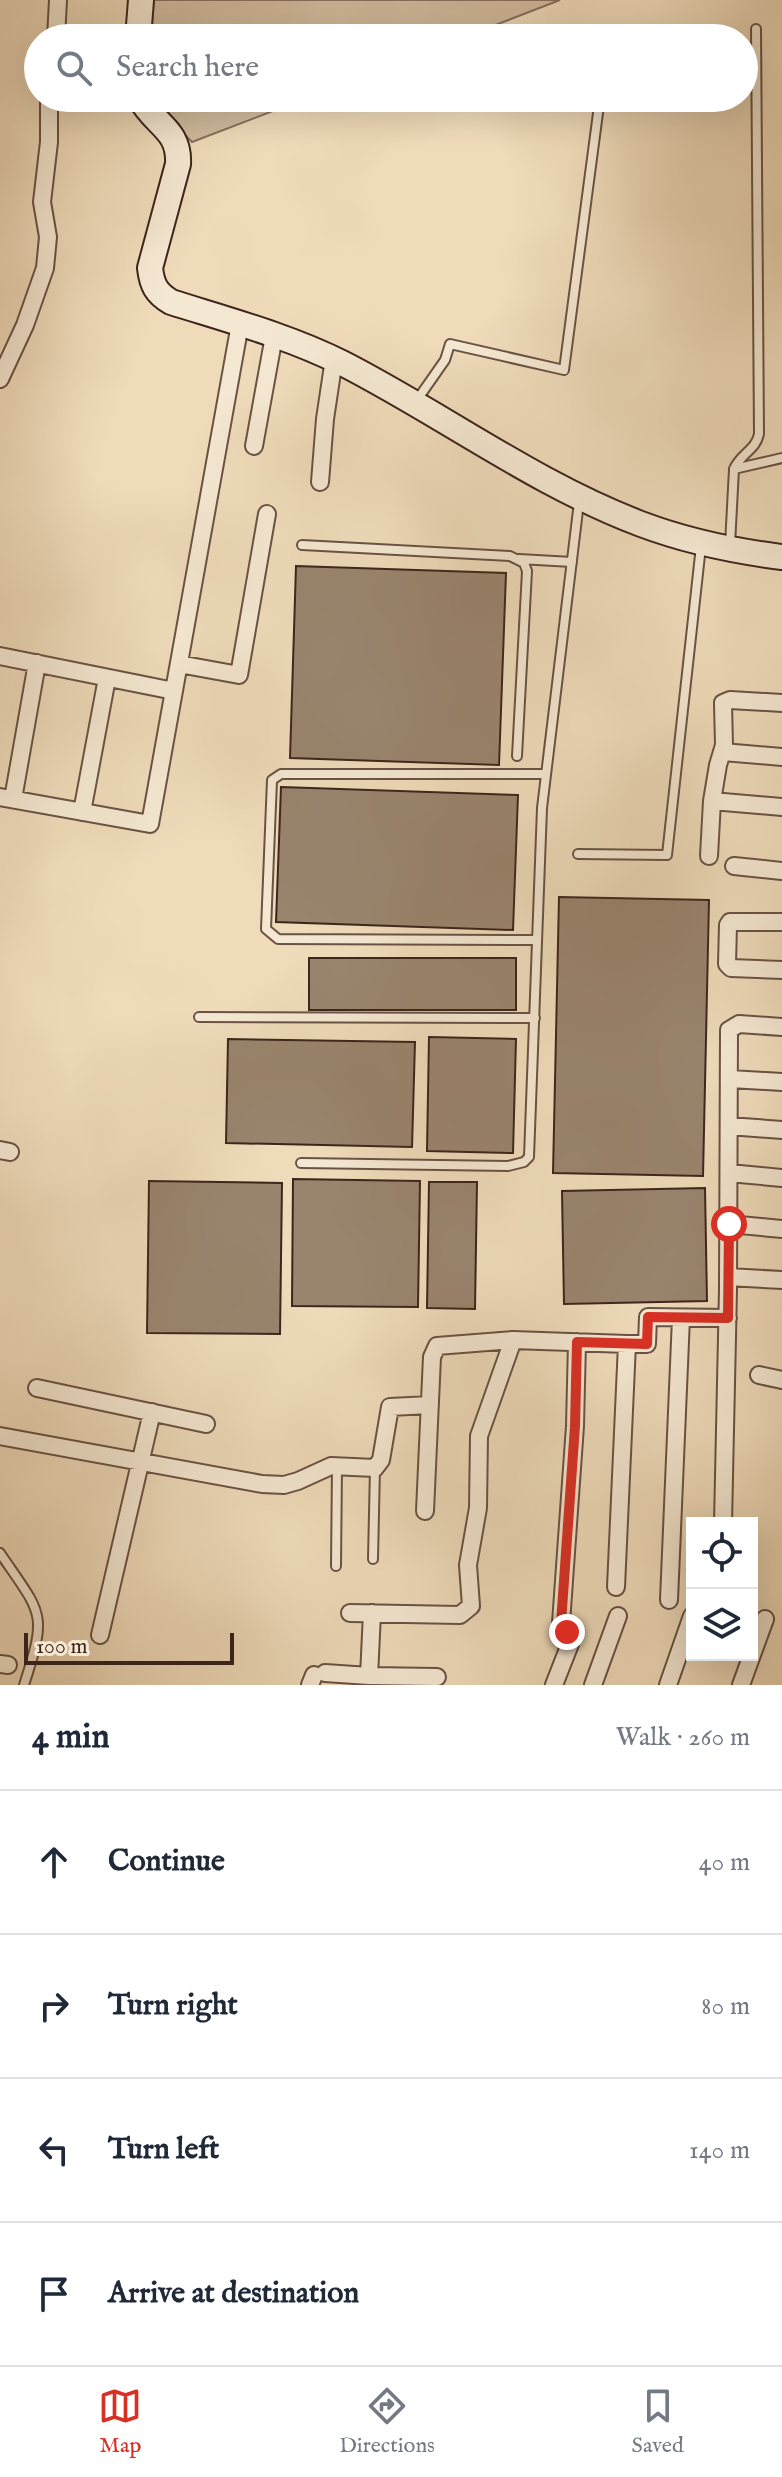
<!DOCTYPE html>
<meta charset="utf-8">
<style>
:root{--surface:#fff;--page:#f6f6f7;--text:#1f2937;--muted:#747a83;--line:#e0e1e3;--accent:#d93025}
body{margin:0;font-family:"IM FELL English",serif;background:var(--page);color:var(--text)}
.controls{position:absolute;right:24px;bottom:24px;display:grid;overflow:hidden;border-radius:0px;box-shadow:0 8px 32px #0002}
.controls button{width:72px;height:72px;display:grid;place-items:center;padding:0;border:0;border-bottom:2px solid var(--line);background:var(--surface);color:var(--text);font:40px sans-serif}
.scale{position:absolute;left:24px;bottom:20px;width:210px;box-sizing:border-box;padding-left:8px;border:4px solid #3e251c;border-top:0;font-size:22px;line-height:28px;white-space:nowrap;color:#3e251c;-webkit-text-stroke:6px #f5e8d2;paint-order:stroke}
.stop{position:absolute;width:24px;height:24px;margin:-18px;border:6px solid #d93025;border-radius:50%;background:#fff}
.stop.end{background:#d93025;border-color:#fff;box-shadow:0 2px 8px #0008}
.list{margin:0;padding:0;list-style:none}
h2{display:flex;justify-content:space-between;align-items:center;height:104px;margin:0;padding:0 32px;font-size:34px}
h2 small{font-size:26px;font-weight:400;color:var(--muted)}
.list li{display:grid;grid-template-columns:52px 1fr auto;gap:24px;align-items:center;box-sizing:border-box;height:144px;padding:0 32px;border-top:2px solid var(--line)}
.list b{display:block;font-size:30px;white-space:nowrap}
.list em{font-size:26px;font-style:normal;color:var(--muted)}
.icon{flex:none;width:44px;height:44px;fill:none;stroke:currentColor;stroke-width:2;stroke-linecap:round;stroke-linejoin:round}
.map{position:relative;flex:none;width:782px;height:1685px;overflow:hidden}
.search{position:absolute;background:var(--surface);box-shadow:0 8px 32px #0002;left:24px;right:24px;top:24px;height:88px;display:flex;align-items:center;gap:20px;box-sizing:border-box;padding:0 28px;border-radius:44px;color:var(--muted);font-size:30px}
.sheet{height:680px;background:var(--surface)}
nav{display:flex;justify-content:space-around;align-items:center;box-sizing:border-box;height:112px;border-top:2px solid var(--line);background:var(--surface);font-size:22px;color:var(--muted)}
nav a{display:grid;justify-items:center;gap:4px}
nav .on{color:var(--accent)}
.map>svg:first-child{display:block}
.green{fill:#d1bc9f;stroke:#88705e;stroke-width:2}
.building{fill:#9a846e;stroke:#3e251c;stroke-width:2}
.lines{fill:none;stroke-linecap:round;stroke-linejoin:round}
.lane-casing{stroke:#6a5244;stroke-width:12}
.street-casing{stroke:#6a5244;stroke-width:20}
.secondary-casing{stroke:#3e251c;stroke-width:28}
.lane{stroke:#f5e8d2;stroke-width:8}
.street{stroke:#f5e8d2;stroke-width:16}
.secondary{stroke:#f5e8d2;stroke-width:24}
.route{stroke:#d93025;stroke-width:10}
</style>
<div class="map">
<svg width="782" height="1685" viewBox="0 0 782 1685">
<rect width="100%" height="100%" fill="#efdbba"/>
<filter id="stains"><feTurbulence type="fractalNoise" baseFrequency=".0025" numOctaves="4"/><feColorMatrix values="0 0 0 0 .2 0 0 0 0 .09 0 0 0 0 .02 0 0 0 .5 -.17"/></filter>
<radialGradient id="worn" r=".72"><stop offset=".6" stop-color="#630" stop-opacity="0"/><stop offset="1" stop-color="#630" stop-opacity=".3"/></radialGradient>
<path class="green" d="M154,0h406l-98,38h-311z
M148,98h159l-115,44z"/>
<path class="building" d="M296,566l210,7 -7,192 -209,-7z
M281,787l237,8 -5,135 -237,-8z
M559,897l150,3 -6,276 -150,-3z
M309,958h207v52h-207z
M429,1037l87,2 -3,114 -86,-2z
M228,1039l187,3 -3,105 -186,-4z
M293,1179l127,2 -2,126 -126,-1z
M149,1181l133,2 -2,151 -133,-1z
M429,1182h48l-2,127 -48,-1z
M705,1188l2,113 -143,3 -2,-113z"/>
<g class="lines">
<g class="lane-casing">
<path id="lane" d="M417,400l28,-40 5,-16 114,26 36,-272
M734,469l48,-11
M302,545l208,11 14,7 3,8 -10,185
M730,545l4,-76c6,-15 22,-19 25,-35l-3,-405
M519,559l53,3
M578,854l89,1 34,-309
M537,940l-259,-1 -12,-10 6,-149 9,-6h264
M199,1017l336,1
M301,1163l207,3 16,-4 5,-5 13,-349 37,-306
M0,1553c42,62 48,58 24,132
M373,1559l2,-91
M336,1566l1,-99"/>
</g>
<g class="street-casing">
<path id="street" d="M56,38l2,-38
M0,379l25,-54 20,-57 3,-31 -6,-35 7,-60v-44
M254,446l20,-110
M320,482l5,-63 9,-60
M0,656l174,35
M179,664l60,11 28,-161
M723,752l59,5
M0,797l150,27 90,-500
M13,799l24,-136
M712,801l70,6
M82,812l25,-134
M709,856l3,-55 6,-36 6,-20 -1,-42 7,-3 52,3
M734,866l48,5
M782,922h-52l-2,3 -1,39 4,4 51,2
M730,1079l52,3
M729,1126l53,4
M0,1150l10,2
M729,1173l53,5
M729,1224l53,5
M728,1277l54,3
M627,1344h20l1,-27 80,1
M759,1375l23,5
M37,1388l169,36
M0,1436l262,48 22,1 14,-4 33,-15 44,2 6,-8 9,-53 40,-2
M425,1511l7,-154 5,-11 76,-6 114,4 -11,243
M723,1523l5,-233 1,-260 10,-6 43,3
M669,1600l12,-282
M350,1613l110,2 11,-9 -3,-41 10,-57 1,-72 34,-96
M372,1613l-3,63 68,1
M100,1635l52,-223
M0,1664l8,1
M325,1673l44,3
M310,1685l4,-10
M554,1685l16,-41 -9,-21 14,-197 2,-84
M593,1685l25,-69
M668,1685l24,-69
M741,1685l24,-66"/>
</g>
<g class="secondary-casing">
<path id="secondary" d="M138,38l3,-38
M140,98c14,27 40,31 38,66l-28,104c2,17 6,25 21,34 57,18 117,34 171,61 100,51 193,121 299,161 45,17 93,27 141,33"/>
</g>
<use href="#lane" class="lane"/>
<use href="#street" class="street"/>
<use href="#secondary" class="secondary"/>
</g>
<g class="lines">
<path class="route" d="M567,1632l-6,-9 14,-197 2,-84 70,2 1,-27 80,1 1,-94"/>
</g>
<rect width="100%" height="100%" filter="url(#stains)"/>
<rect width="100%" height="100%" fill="url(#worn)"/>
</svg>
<div class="controls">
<button><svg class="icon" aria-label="locate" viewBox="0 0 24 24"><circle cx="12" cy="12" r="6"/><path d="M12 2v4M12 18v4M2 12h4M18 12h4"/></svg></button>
<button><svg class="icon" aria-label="layers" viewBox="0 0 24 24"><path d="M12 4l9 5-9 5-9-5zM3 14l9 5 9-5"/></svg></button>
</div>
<div class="scale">100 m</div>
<div class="stop" style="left:729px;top:1224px"></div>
<div class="stop end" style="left:567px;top:1632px"></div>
<div class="search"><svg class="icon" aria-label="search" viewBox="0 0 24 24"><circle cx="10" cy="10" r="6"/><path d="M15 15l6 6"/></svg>Search here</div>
</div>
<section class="sheet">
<h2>4 min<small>Walk · 260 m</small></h2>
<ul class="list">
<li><svg class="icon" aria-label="ahead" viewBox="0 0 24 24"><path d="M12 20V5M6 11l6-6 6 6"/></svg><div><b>Continue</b></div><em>40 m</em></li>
<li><svg class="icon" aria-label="right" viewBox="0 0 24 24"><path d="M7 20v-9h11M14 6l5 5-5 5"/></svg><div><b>Turn right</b></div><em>80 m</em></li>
<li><svg class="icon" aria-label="left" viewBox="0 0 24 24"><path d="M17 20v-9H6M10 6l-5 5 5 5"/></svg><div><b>Turn left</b></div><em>140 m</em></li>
<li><svg class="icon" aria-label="arrive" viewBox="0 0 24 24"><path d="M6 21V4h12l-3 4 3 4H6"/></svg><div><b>Arrive at destination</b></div></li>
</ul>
</section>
<nav>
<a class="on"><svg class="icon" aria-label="map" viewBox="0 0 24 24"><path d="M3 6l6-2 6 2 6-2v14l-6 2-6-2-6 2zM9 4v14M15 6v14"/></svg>Map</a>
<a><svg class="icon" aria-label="directions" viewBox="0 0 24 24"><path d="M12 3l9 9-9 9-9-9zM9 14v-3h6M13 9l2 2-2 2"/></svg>Directions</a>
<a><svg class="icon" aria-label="saved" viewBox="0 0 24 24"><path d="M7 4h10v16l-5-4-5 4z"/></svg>Saved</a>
</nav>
